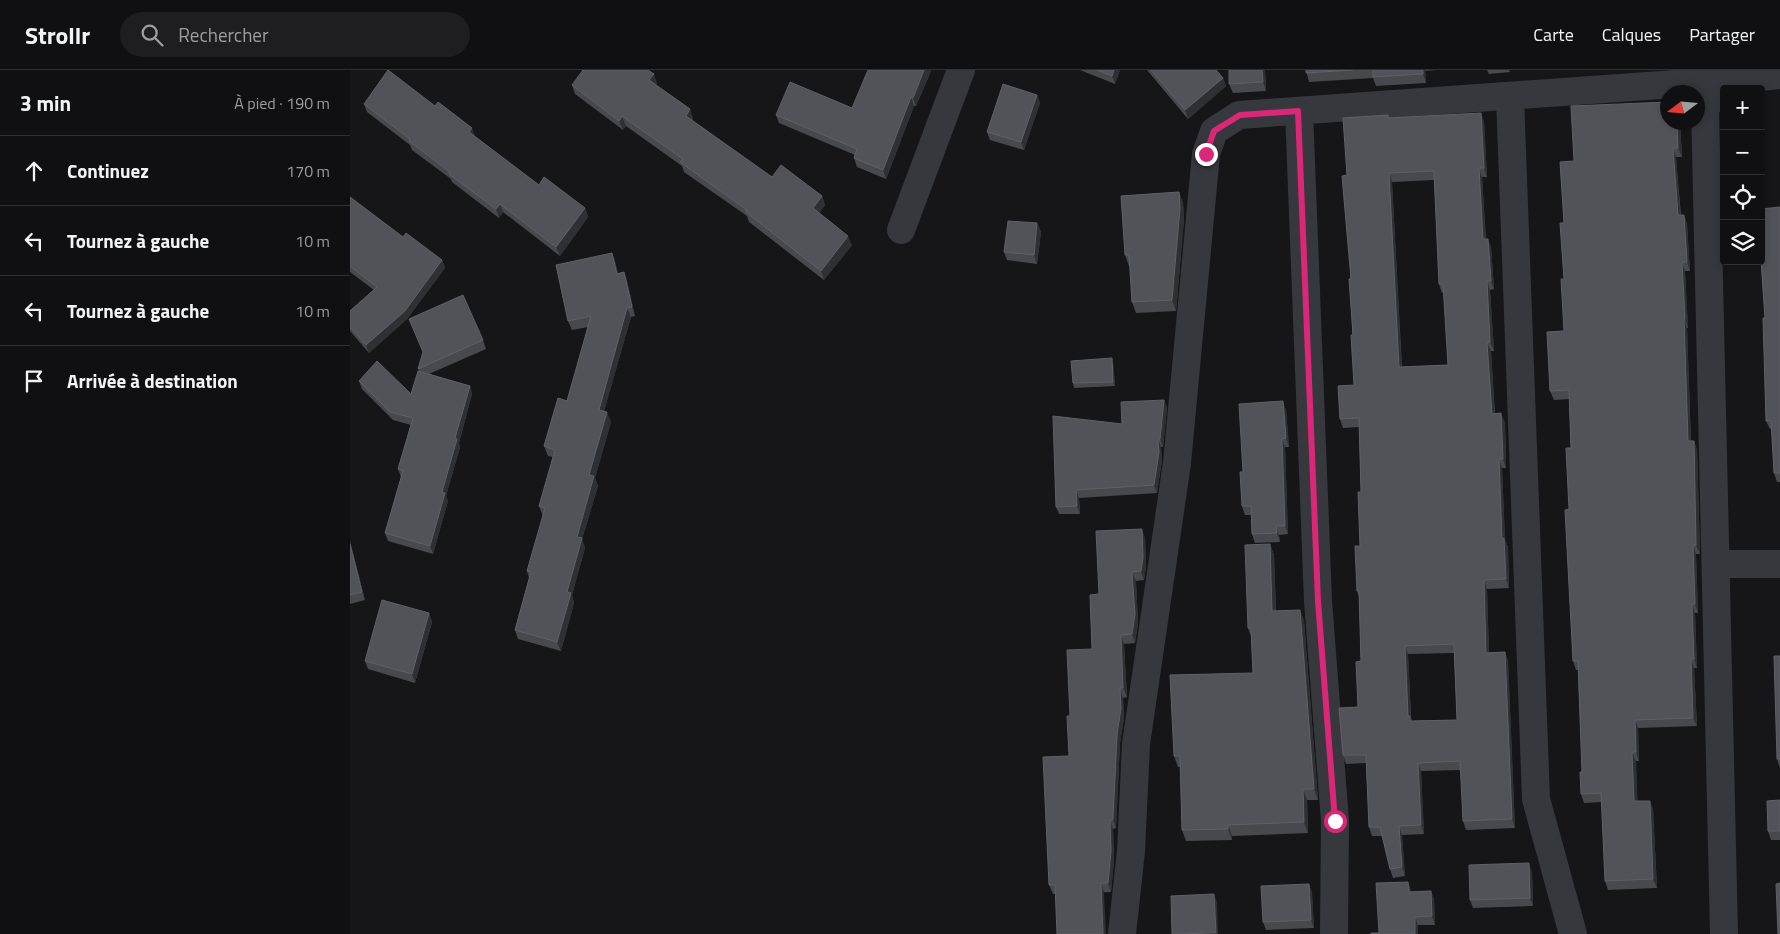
<!DOCTYPE html>
<html lang="fr">
<meta charset="utf-8">
<style>
:root{--surface:#101012;--page:#1e1e20;--text:#f1f3f6;--muted:#9c9d9f;--line:#303032}
body{margin:0;font-family:"Titillium Web",sans-serif;background:var(--page);color:var(--text)}
.controls{position:absolute;right:15px;top:15px;display:grid;overflow:hidden;border-radius:5px;box-shadow:0 2px 8px #0003}
.controls button{width:45px;height:45px;display:grid;place-items:center;padding:0;border:0;border-bottom:1px solid var(--line);background:var(--surface);color:var(--text);font:25px sans-serif}
.compass{position:absolute;left:1310px;top:15px;width:45px;height:45px;border-radius:50%;background:var(--surface);box-shadow:0 2px 8px #0003;rotate:254deg}
.stop{position:absolute;width:15px;height:15px;margin:-11px;border:4px solid #db2777;border-radius:50%;background:#fff}
.stop.end{background:#db2777;border-color:#fff;box-shadow:0 1px 5px #0008}
.list{margin:0;padding:0;list-style:none}
h2{display:flex;justify-content:space-between;align-items:center;height:65px;margin:0;padding:0 20px;font-size:21px}
h2 small{font-size:16px;font-weight:400;color:var(--muted)}
.list li{display:grid;grid-template-columns:32px 1fr auto;gap:15px;align-items:center;box-sizing:border-box;height:70px;padding:0 20px;border-top:1px solid var(--line)}
.list b{display:block;font-size:19px;white-space:nowrap}
.list em{font-size:16px;font-style:normal;color:var(--muted)}
.icon{flex:none;width:28px;height:28px;fill:none;stroke:currentColor;stroke-width:2;stroke-linecap:round;stroke-linejoin:round}
.map{position:relative;flex:none;width:1430px;height:864px;overflow:hidden}
header{display:flex;align-items:center;gap:30px;box-sizing:border-box;height:70px;padding:0 25px;background:var(--surface);border-bottom:1px solid var(--line)}
header strong{font-size:24px}
nav{display:flex;gap:28px;margin-inline-start:auto;font-size:18px}
.search{width:350px;height:45px;background:var(--page);display:flex;align-items:center;gap:12px;box-sizing:border-box;padding:0 18px;border-radius:28px;color:var(--muted);font-size:19px}
main{display:flex}
aside{flex:1;background:var(--surface)}
.map>svg:first-child{display:block}
.lines{fill:none;stroke-linecap:round;stroke-linejoin:round}
.minor{stroke:#37383d;stroke-width:28}
.wall{fill:#47494d;fill-rule:evenodd}
.shaded-wall{fill:#2f3033}
.building{fill:#525359;stroke:#5f6168;fill-rule:evenodd}
.route{stroke:#db2777;stroke-width:6}
</style>
<header>
<strong>Strollr</strong>
<div class="search"><svg class="icon" aria-label="search" viewBox="0 0 24 24"><circle cx="10" cy="10" r="6"/><path d="M15 15l6 6"/></svg>Rechercher</div>
<nav><a>Carte</a><a>Calques</a><a>Partager</a></nav>
</header>
<main>
<aside>
<h2>3 min<small>À pied · 190 m</small></h2>
<ul class="list">
<li><svg class="icon" aria-label="ahead" viewBox="0 0 24 24"><path d="M12 20V5M6 11l6-6 6 6"/></svg><div><b>Continuez</b></div><em>170 m</em></li>
<li><svg class="icon" aria-label="left" viewBox="0 0 24 24"><path d="M17 20v-9H6M10 6l-5 5 5 5"/></svg><div><b>Tournez à gauche</b></div><em>10 m</em></li>
<li><svg class="icon" aria-label="left" viewBox="0 0 24 24"><path d="M17 20v-9H6M10 6l-5 5 5 5"/></svg><div><b>Tournez à gauche</b></div><em>10 m</em></li>
<li><svg class="icon" aria-label="arrive" viewBox="0 0 24 24"><path d="M6 21V4h12l-3 4 3 4H6"/></svg><div><b>Arrivée à destination</b></div></li>
</ul>
</aside>
<div class="map">
<svg width="1430" height="864" viewBox="0 0 1430 864">
<rect width="100%" height="100%" fill="#161618"/>
<g class="lines">
<path class="minor" d="M1160,27l26,702 37,135
M949,41l19,490 17,220 -1,113
M551,160l60,-160
M1366,494h64
M772,864l9,-83 5,-107 41,-281 29,-309 8,-23 25,-16 492,-35
M1374,864l-19,-827 26,-27 49,-5"/>
</g>
<path class="wall" d="M730,0h40l-5,14z
M797,0h69l7,8 3,8 -38,33z
M915,0l1,21 -33,2 -4,-9z
M956,0h131l-12,1 1,12 -50,3 -3,-8 -64,4z
M1137,0h22l1,2 -21,2z
M581,1l-15,35h-2l-28,73 -29,-12 -3,-9 1,-3 -76,-32 -3,-8 76,-7z
M307,13l-1,2 37,33 -1,3 80,56 50,19 3,9 -6,8 33,32 -28,35 -75,-58 -2,-6 -63,-44 -2,-6 -56,-40 -3,4 -48,-36 -3,-9z
M687,25l3,8 -16,47 -34,-10 -3,-8z
M14,34l71,2 104,79 46,23 3,9 -28,39 -57,-44 -4,6 -47,-36 -1,-3 -39,-29 -2,-5 -43,-33z
M1038,45l1,3 95,3 3,56h-5l4,62 5,8 3,42 -4,1 4,61h-3l4,62 10,9 1,46h-4l3,72 3,7 1,41 -22,1 2,63h16l3,9 7,167 -49,2 -3,-9 -2,-51 -40,1 3,63 -22,1 3,41 -12,2 -3,-9 -8,-33h-10l-3,-9 -3,-64 -20,1 -3,-9 15,-48 3,-46 -2,-64 -2,-6 3,-45 1,-54 -2,-65 -16,1 -3,-9 14,-34 -7,-210zM1084,110l5,104 3,9 2,-1 4,73 -46,2 -10,-185zM1104,583l3,67 -45,1 -1,-4 -3,-63z
M1330,52l2,35h-6l5,58h3l3,9 3,47h-5l3,57h-1l4,113h3l3,9 3,104h-4l2,59h-3l2,55h-3l3,58 -59,2 1,33h-3l1,40 16,8 4,79 -49,2 -3,-9 -3,-79 -18,1 -3,-9 1,-22 -4,-102h-2l-3,-9 -4,-152 2,-61 -2,-49 -15,1 -4,-9 14,-60v-108l10,-62z
M829,122l4,11 1,16 -8,92 -40,2 -4,-11 -2,-36h-1l-4,-11z
M0,127l53,40 39,23 3,8 -38,51 -38,34 -19,-22v-20l24,-21 -24,-18z
M1430,137v275h-3l-3,-9 -2,-44h-2l-4,-8 -1,-103 -4,-54 -3,1 -1,-4h4z
M687,153l4,9 -4,32 -30,-4 -3,-8z
M262,183l3,9 3,11 6,-1 3,9 8,35 -4,1 -27,94 7,11 -16,56 3,8 -16,53 3,9 -13,47 2,8 -13,48 -43,-12 -3,-9 14,-52 -2,-7 16,-55 -4,-10 14,-49 -5,-1 -4,-10 23,-45 21,-74 -16,3 -4,-9z
M59,249l74,21 3,9 -57,25 41,12 2,8 -13,49 1,4 -14,49 2,5 -15,53 -45,-13 -3,-8 16,-56 -3,-8 13,-44 -18,-5 -31,-31 -3,-8 52,13 8,-23 -1,-2 5,-17z
M763,292l2,24 -41,2 -1,-5z
M817,337l-4,40h-2l1,13 -5,33 -78,5 1,16h-21l-3,-7z
M936,340l3,37h-4l3,87 -9,1 1,7 -25,1 -3,-9 -1,-19h-6l-3,-9 1,-34z
M795,468l1,29 -2,13 -8,1 2,42 -3,20 -11,1 3,53 -4,1 1,20 -4,25 -4,85 -3,1 1,31 -3,32 -58,2 -4,-9 20,-129 1,-40 22,-67 7,-55z
M0,471l15,59 -15,4z
M920,474l4,11 2,56 24,-1 4,11 14,179h-11l1,33 -76,3v4l-46,1 -4,-11 -2,-63h-2l-4,-11 79,-83 -2,-37 -3,-8z
M79,543l3,9 -17,61 -47,-14 -3,-8z
M1430,586v112l-3,-9z
M1430,730v40h-9l-3,-9z
M1182,802l1,34 -60,2 -3,-8z
M1058,812l3,10 20,-1 3,9 1,25h-17l-39,8z
M959,814l3,9 2,35 -48,2 -3,-8z"/>
<path class="shaded-wall" d="M574,0h6l1,1 -15,35 -3,-8z
M764,0h6l-5,14 -3,-8z
M912,0h3l1,21 -3,-9z
M1073,0h2l1,13 -3,-9z
M304,4l3,9 -5,7 -3,-10z
M873,8l3,8 -38,33 -3,-9z
M687,25l3,8 -16,47 -3,-8z
M561,27l3,9 -28,73 -3,-9z
M340,39l3,9 -4,7 -3,-9z
M1131,43l3,8 3,56 -3,-9z
M272,46l4,10 -3,4 -4,-9z
M1327,52h3l2,35 -4,-9z
M122,58l3,9 -6,-5z
M1323,78l3,9 5,67 -3,-9z
M1129,98l3,9 4,71 -3,-9z
M1039,103l3,9 10,194 -3,-9z
M829,122l4,11 1,16 -8,92 -4,-11z
M472,126l3,9 -9,12 -3,-9z
M150,134l3,8 -4,6 -3,-9z
M235,138l3,9 -28,39 -4,-9z
M1334,145l3,9 3,47 -3,-9z
M687,153l4,9 -4,32 -3,-9z
M498,166l4,9 -28,35 -3,-9z
M1138,169l3,8 3,42 -3,-8z
M262,183l3,9 5,21 -3,-9z
M92,190l3,8 -38,51 -38,34 -3,-8z
M1332,192l3,9 3,57 -3,-9z
M274,202l3,9 8,35 -3,-9z
M1137,211l3,9 4,61 -4,-9z
M277,238l4,9 -29,102 -3,-9z
M1334,249l3,9 4,122 -3,-9z
M1137,273l4,8 4,71 -3,-8z
M762,288l1,4 2,24 -2,-4z
M120,316l2,8 -13,49 1,4 -14,49 2,5 -15,53 -3,-8 12,-54 13,-54z
M814,330l3,7 -4,40 -3,-8z
M933,331l3,9 3,37 -3,-9z
M257,342l4,10 -16,56 3,8 -16,53 3,9 -13,47 2,8 -13,48 -4,-9 20,-105 12,-62z
M1151,343l4,9 1,46 -3,-9z
M808,369l3,8 1,13 -5,33 -3,-8z
M932,369l3,8 3,87 -3,-8z
M1344,371l3,9 3,104 -4,-9z
M1149,389l3,9 3,72 3,7 1,41 -3,-9 -4,-40z
M726,420l3,8 1,16 -3,-8z
M926,456l3,9 1,7 -3,-9z
M792,459l3,9 1,29 -2,13 -3,-9z
M0,471l15,59 -3,-8 -12,-48z
M920,474l4,11 2,67 -4,-11z
M1343,475l3,9 2,59 -3,-9z
M782,502l4,9 2,42 -3,20 -3,-9z
M1134,510l3,9 2,72 -3,-8z
M1342,534l3,9 2,55 -3,-9z
M950,540l4,11 14,179 -4,-11z
M79,543l3,9 -17,61 -3,-9z
M771,565l3,9 3,53 -4,-9z
M1055,576l3,8 3,63 2,8 -2,-2 -3,-7z
M1155,582l3,9 7,167 -3,-9z
M1341,589l3,9 3,58 -4,-8z
M770,618l3,10 1,20 -4,25 -4,85 -3,-9z
M1285,650l3,8 1,33 -3,-9z
M1282,682l4,9 2,49 -4,-9z
M1068,693l3,8 3,63 -3,-9z
M953,719l4,11 1,33 -4,-11z
M1300,731l3,8 4,79 -4,-9z
M760,750l3,9 1,31 -3,32 -3,-9z
M878,755l4,11v4l-4,-11z
M1049,756l3,9 3,41 -3,-9z
M1179,793l3,9 1,34 -3,-8z
M1058,812l3,8 1,11 -3,-9z
M751,813l3,9 2,42h-3z
M959,814l3,9 2,35 -3,-8z
M1081,821l3,9 1,25 -3,-9z
M864,824l3,8 1,32h-2v-1z
M1065,847l3,8v9h-3z"/>
<path class="building" d="M38,0l47,36 3,-4 34,26 -3,4 70,53 5,-8 41,31 -29,39 -56,-43 -4,5 -47,-35 1,-2 -41,-31 1,-2 -46,-35z
M233,0h65l6,4 -5,6 41,29 -4,7 86,61 9,-12 41,31 -9,12 35,28 -27,35 -75,-59 1,-2 -67,-48 3,-3 -61,-43 -3,5 -47,-36z
M518,0h56l-11,28 -2,-1 -28,73 -29,-12 3,-9 -81,-34 14,-33 62,26z
M747,0h17l-2,6z
M801,0h65l7,8 -38,32z
M879,0h33l1,12 -34,2z
M956,0h47l-47,3z
M1023,0h50v4l-50,3z
M653,14l34,11 -16,47 -34,-10z
M1318,32v20h9l1,26h-5l5,67h6l3,47h-5l3,57h-1l4,122h6l2,104h-3l2,59h-3l2,55h-3l2,59 -58,2 1,32h-4l2,49h16l3,78 -48,2 -4,-88 -20,1 -1,-22h2l-4,-111h-5l-8,-151 4,-1 -3,-61h5l-2,-58 -19,1 -3,-59 17,-1 -3,-52h3l-4,-56h4l-4,-61 14,-1 -3,-55z
M1131,43l3,55h-5l4,71h5l3,42h-4l3,61 -3,1 5,71 9,-1 2,46h-4l3,80 2,-1 2,41 -22,1 2,73 19,-1 7,167 -49,2 -3,-60 -42,2 3,62 -22,1 3,41 -12,2 -10,-42h-11l-3,-72h-23l-4,-47 19,-1 -2,-45 5,-1 -2,-70h-2l-2,-45h5l-2,-54h3l-2,-74 -19,1 -2,-33 16,-1 -3,-50h2l-4,-56h2l-9,-103 5,-1 -4,-57 45,-3v3zM1084,101l5,113h4l5,81 -49,2 -10,-194zM1104,574l3,76 -47,1v-5h-2l-3,-70z
M829,122l1,16 -8,92 -40,2 -3,-47h-4l-4,-59z
M0,127l53,40 3,-4 36,27 -37,51 -39,34 -16,-18v-16l27,-24 -27,-21z
M1430,137v266h-6l-3,-53 -5,1 -3,-103h2l-4,-58v-51z
M658,151l29,2 -3,32 -30,-3z
M262,183l5,21 7,-2 8,35 -5,1 -28,102 8,2 -18,63 5,1 -17,61 5,1 -15,54 4,1 -14,49 -42,-12 16,-58 -4,-1 18,-63 -6,-2 16,-56 -11,-4 14,-48 9,3 24,-85 -23,5 -12,-56z
M113,225l20,45 -65,29 5,-17 -14,-33z
M762,288l1,24 -40,1 -2,-22z
M27,291l34,33 7,-23 52,15 -15,52 2,1 -15,53 3,1 -15,53 -45,-13 18,-62 -5,-2 15,-51 -23,-6 -31,-31z
M814,330l-4,39h-2l1,13 -5,33 -78,5 1,16 -21,1 -3,-91 69,8 -1,-22z
M933,331l3,37 -4,1 3,87h-9l1,7 -25,1 -1,-28h-9l-2,-34h3l-4,-68z
M792,459l1,29 -2,13 -9,1 3,42 -3,20 -11,1 2,53h-3l1,21 -4,25 -4,85 -3,1 1,31 -3,32h-7l2,51h-46l-2,-49h-6l-6,-128 26,-1 -2,-40h3l-3,-66 25,-1 -2,-54 9,-1 -3,-63z
M0,474l12,48 -12,3z
M920,474l2,67 28,-1 14,179h-11l1,33 -76,3v4l-46,1 -2,-74h-6l-4,-81 83,-2 -2,-45h-3l-3,-83z
M32,530l47,13 -17,61 -47,-13z
M1424,586h6v103h-3z
M1430,730v31h-12l-1,-30z
M1179,793l1,35 -60,2 -1,-35z
M1058,812l1,10 22,-1 1,25 -17,1v17h-44v-1h8l-3,-50z
M1430,813v51h-2l-2,-50z
M959,814l2,36 -48,2 -2,-36z
M864,824l2,39 -44,1 -1,-38z"/>
<g class="lines">
<path class="route" d="M856,84l8,-23 26,-16 58,-4 20,490 17,220"/>
</g>
</svg>
<div class="controls">
<button>+</button>
<button>−</button>
<button><svg class="icon" aria-label="locate" viewBox="0 0 24 24"><circle cx="12" cy="12" r="6"/><path d="M12 2v4M12 18v4M2 12h4M18 12h4"/></svg></button>
<button><svg class="icon" aria-label="layers" viewBox="0 0 24 24"><path d="M12 4l9 5-9 5-9-5zM3 14l9 5 9-5"/></svg></button>
</div>
<svg class="compass" viewBox="-18 -18 36 36"><path d="M0-13l5 13h-10z" fill="#e53935"/><path d="M0 13l5-13h-10z" fill="#9c9d9f"/></svg>
<div class="stop" style="left:985px;top:751px"></div>
<div class="stop end" style="left:856px;top:84px"></div>
</div>
</main>
